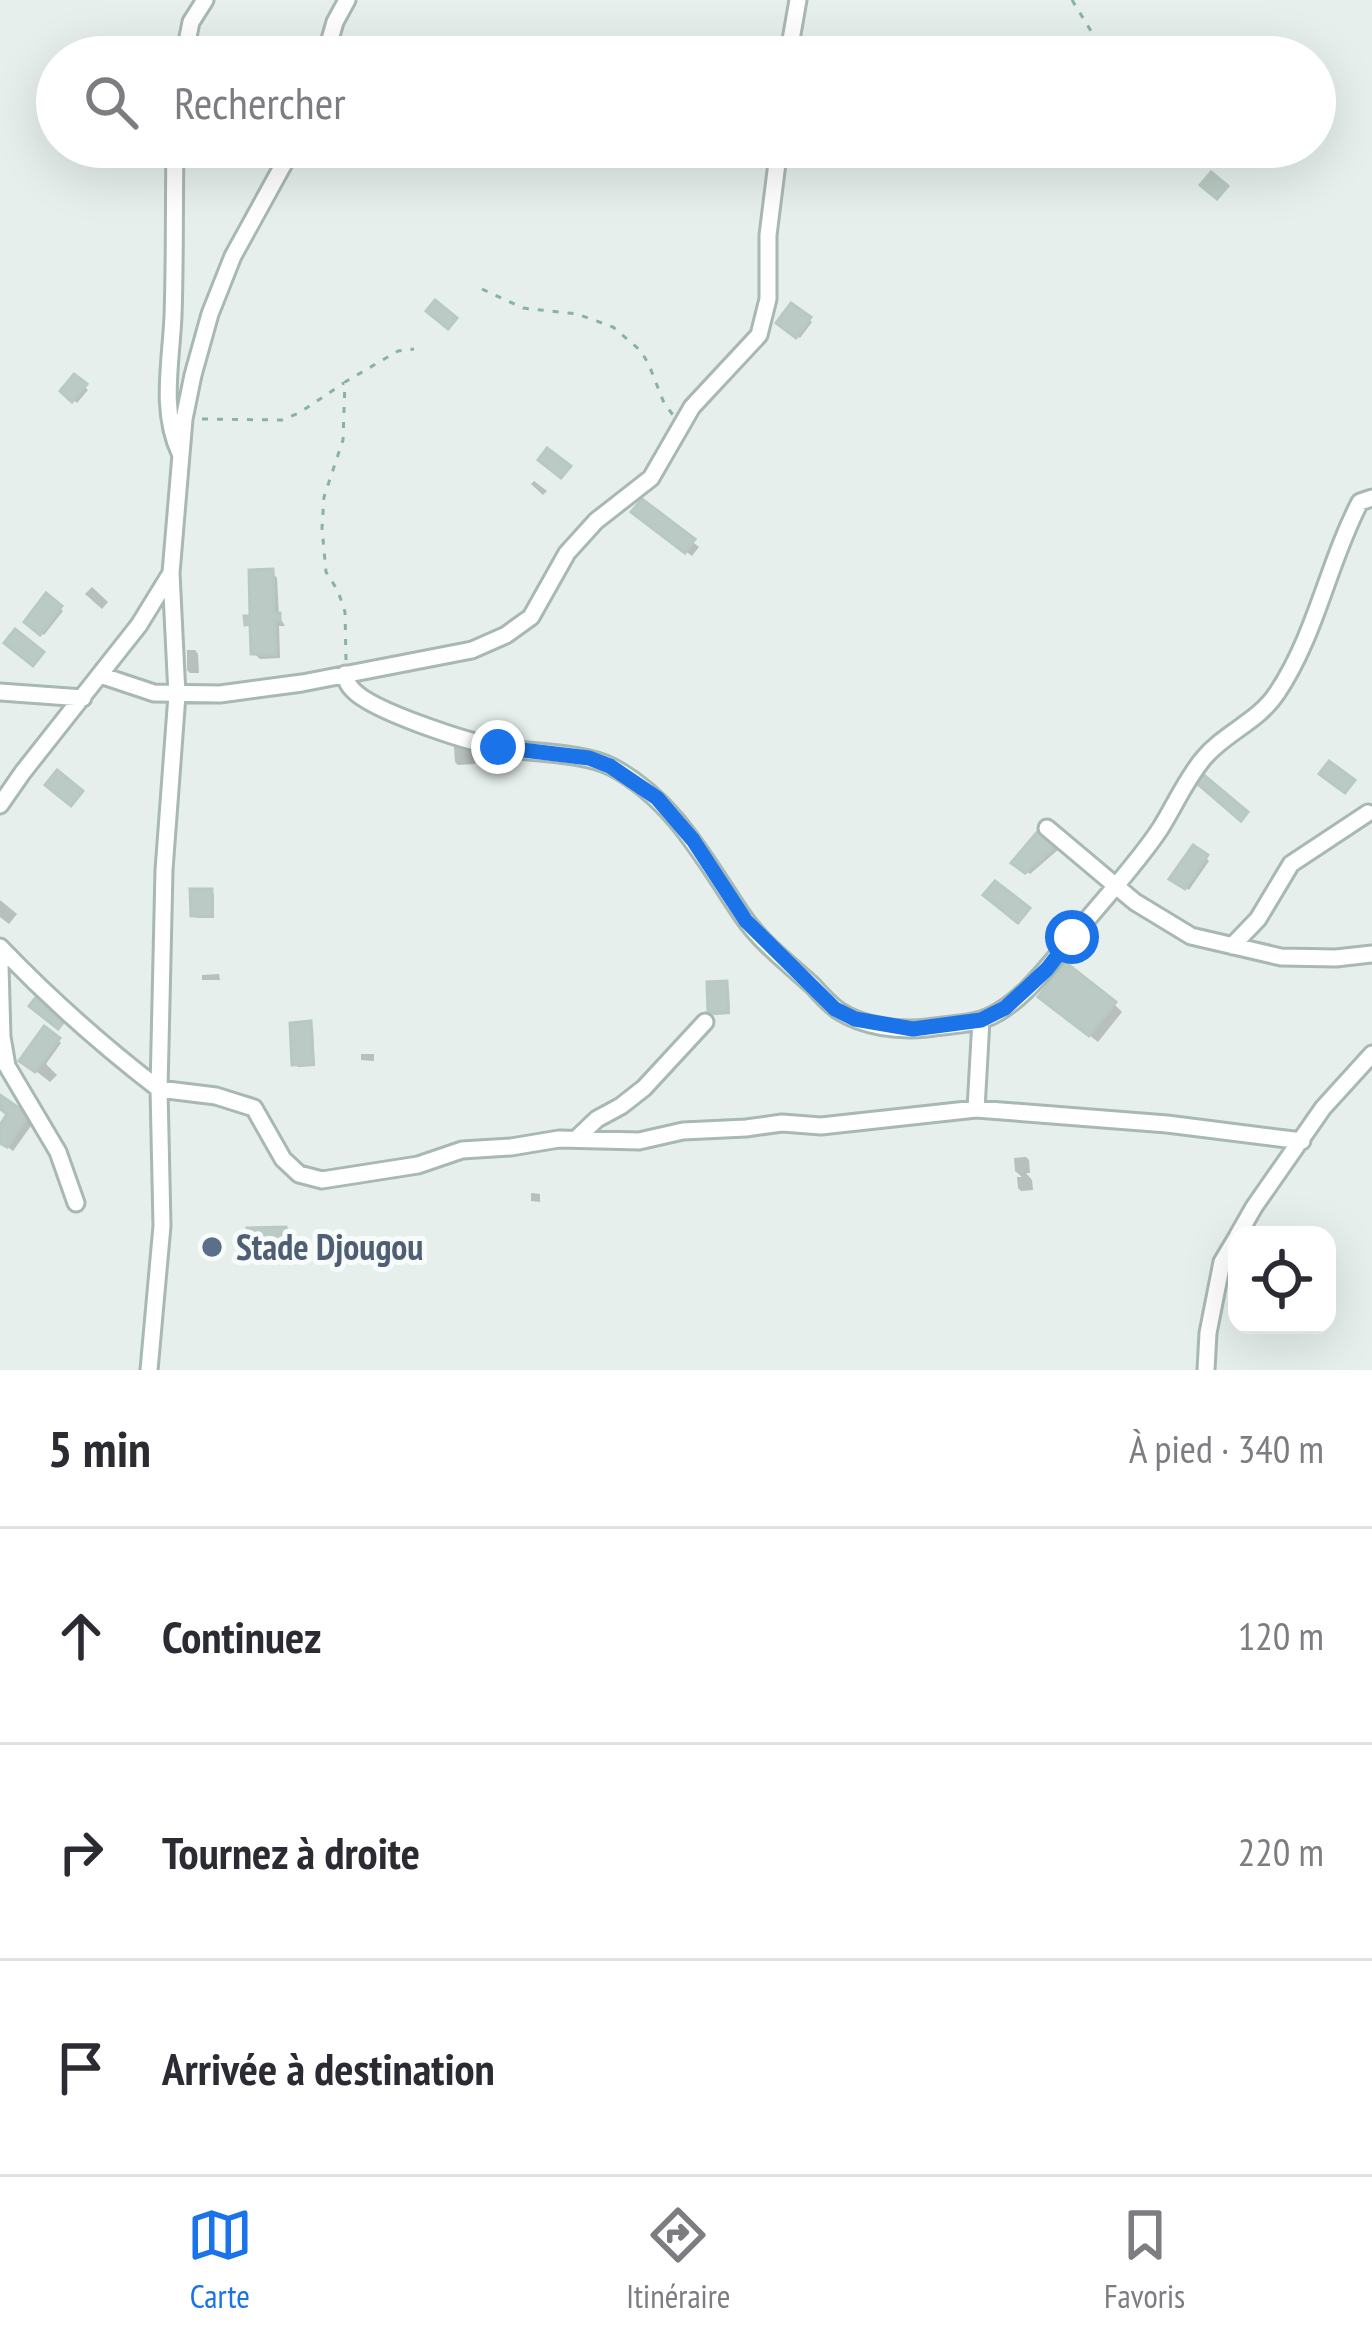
<!DOCTYPE html>
<html lang="fr">
<meta charset="utf-8">
<style>
:root{--surface:#fff;--page:#f2f2f3;--text:#2b2b33;--muted:#7c7c81;--line:#e1e1e2;--accent:#1a73e8}
body{margin:0;font-family:"PT Sans Narrow",sans-serif;background:var(--page);color:var(--text)}
.controls{position:absolute;right:36px;bottom:36px;display:grid;overflow:hidden;border-radius:24px;box-shadow:0 12px 48px #0002}
.controls button{width:108px;height:108px;display:grid;place-items:center;padding:0;border:0;border-bottom:3px solid var(--line);background:var(--surface);color:var(--text);font:60px sans-serif}
.stop{position:absolute;width:36px;height:36px;margin:-27px;border:9px solid #1a73e8;border-radius:50%;background:#fff}
.stop.end{background:#1a73e8;border-color:#fff;box-shadow:0 3px 12px #0008}
.list{margin:0;padding:0;list-style:none}
h2{display:flex;justify-content:space-between;align-items:center;height:156px;margin:0;padding:0 48px;font-size:51px}
h2 small{font-size:39px;font-weight:400;color:var(--muted)}
.list li{display:grid;grid-template-columns:78px 1fr auto;gap:36px;align-items:center;box-sizing:border-box;height:216px;padding:0 48px;border-top:3px solid var(--line)}
.list b{display:block;font-size:45px;white-space:nowrap}
.list em{font-size:39px;font-style:normal;color:var(--muted)}
.icon{flex:none;width:66px;height:66px;fill:none;stroke:currentColor;stroke-width:2;stroke-linecap:round;stroke-linejoin:round}
.map{position:relative;flex:none;width:1372px;height:1370px;overflow:hidden}
.search{position:absolute;background:var(--surface);box-shadow:0 12px 48px #0002;left:36px;right:36px;top:36px;height:132px;display:flex;align-items:center;gap:30px;box-sizing:border-box;padding:0 42px;border-radius:66px;color:var(--muted);font-size:45px}
.sheet{height:804px;background:var(--surface)}
nav{display:flex;justify-content:space-around;align-items:center;box-sizing:border-box;height:168px;border-top:3px solid var(--line);background:var(--surface);font-size:33px;color:var(--muted)}
nav a{display:grid;justify-items:center;gap:6px}
nav .on{color:var(--accent)}
.map>svg:first-child{display:block}
.shadow{fill:#0003}
.building{fill:#bbcac4;stroke:#b8c9c2;stroke-width:3}
.lines{fill:none;stroke-linecap:round;stroke-linejoin:round}
.minor-casing{stroke:#a8b8b2;stroke-width:21}
.path{stroke:#86b3a5;stroke-width:3;stroke-dasharray:6 9;stroke-linecap:butt}
.minor{stroke:#fff;stroke-width:15}
.route{stroke:#1a73e8;stroke-width:15}
.service-dot{fill:#5c6f8a;stroke:#f7fbf9;stroke-width:4.5}
.labels{text-anchor:middle;stroke-width:10;stroke-linejoin:round;paint-order:stroke}
.service-label{font-size:36px;font-weight:bold;fill:#4e5e75;stroke:#f7fbf9;text-anchor:start}
</style>
<div class="map">
<svg width="1372" height="1370" viewBox="0 0 1372 1370">
<rect width="100%" height="100%" fill="#e6efeb"/>
<path class="shadow" d="M792,307l20,15 -12,16 -20,-15z
M75,378l13,12 -11,13 -13,-12z
M534,481l13,10 -4,4 -12,-11z
M642,503l57,44 -7,9 -52,-39z
M272,572l5,6 2,38 6,10h-6l1,32 -20,1 -6,-6 -1,-24 -6,-6 6,-4z
M92,587l16,15 -6,7 -17,-15z
M47,597l16,14 -19,24 -16,-13z
M187,650h8l3,4 1,19h-9l-3,-3z
M471,746l3,3 1,15 -17,1 -3,-3 -1,-15z
M1040,834l19,15 -29,25 -15,-12z
M1206,858l3,3 -20,29 -13,-8z
M211,892l3,3v23h-17l-3,-3z
M0,900l17,14 -8,10 -9,-7z
M219,974l1,6h-18v-5z
M725,984l4,4 1,26 -16,1 -3,-3z
M1050,1004h64l8,8 -24,30z
M310,1025l3,3 2,38 -17,1 -3,-3z
M45,1030l16,13 -15,21 11,11 -7,7 -27,-21z
M361,1054h13v7l-13,-1z
M0,1099l33,24 -20,28 -13,-10v-11l11,-15 -11,-7z
M1026,1157l3,3 1,13h-4l6,7 1,10 -12,1 -3,-3 -1,-11h5l-7,-6 -1,-13z
M531,1193l9,1v8l-9,-1z
M285,1230l3,3v10l-34,1 -3,-3z"/>
<path class="building" d="M1211,172l17,14 -11,13 -17,-14z
M435,300l22,18 -9,11 -22,-18z
M791,303l20,14 -15,21 -20,-15z
M74,374l13,10 -15,18 -12,-11z
M547,448l24,18 -10,12 -23,-18z
M642,499l53,40 -10,14 -54,-41z
M273,569l1,44h6v8h-5l1,33h-25l-1,-30 -5,1 -1,-9h6l-1,-46z
M46,593l16,13 -22,29 -16,-13z
M15,629l29,23 -11,14 -29,-23z
M1329,761l26,19 -10,13 -26,-19z
M57,770l26,21 -12,15 -26,-21z
M1199,771l49,41 -7,9 -49,-42z
M1039,830l19,14 -33,29 -14,-10z
M1193,845l15,10 -23,34 -16,-10z
M995,881l35,27 -12,15 -35,-28z
M190,889h22v27h-21z
M1065,962l51,40 -27,34 -51,-39z
M727,981l1,31 -20,1 -1,-31z
M37,996l29,23 -8,10 -29,-23z
M311,1021l2,43 -21,1 -2,-42z
M44,1026l16,12 -25,34 -16,-11z
M0,1095l29,20 -22,32 -7,-4v-18l7,-11 -7,-5z
M286,1227l1,14 -39,2 -1,-15z"/>
<g class="lines">
<g class="minor-casing">
<path id="minor" d="M184,57l7,-35 14,-22
M325,57l10,-35 12,-22
M788,57l10,-57
M175,147c-1,56 0,112 -2,169 -2,46 -13,95 7,137
M293,147l-60,109 -23,58 -17,61 -9,44 -13,154 6,122 -13,175 -5,219 57,7 38,12 29,51 16,15 23,6 96,-15 44,-15 49,-3 48,-8 80,2 44,-10 63,-3 36,-5 39,3 155,-17 191,15 135,17
M345,674c2,7 2,10 8,16 19,21 112,51 143,57 33,6 87,5 116,20 62,33 92,92 130,148 18,27 47,49 71,71 8,9 16,18 26,25 25,16 60,20 88,17 17,-3 38,-3 54,-8 42,-13 77,-68 105,-99 25,-30 52,-59 74,-92 15,-24 25,-48 43,-70 21,-26 55,-37 74,-66 39,-58 51,-130 83,-191l12,-4
M100,675l54,18 66,1 82,-11 170,-33 34,-15 25,-18 36,-64 29,-32 55,-43 41,-71 67,-72 9,-36v-64l11,-88
M0,692l83,6
M0,805l23,-33 116,-147 32,-52
M1047,828l88,74 56,34 90,21 55,1 36,-4
M1232,946l26,-27 33,-55 77,-51
M0,947c49,51 103,99 159,142l3,137 -13,144
M0,965l2,72 5,29 51,86 18,51
M976,1109l5,-89
M576,1139l21,-20 24,-13 23,-18 61,-66
M1238,1235l16,-28 69,-99 49,-54
M1206,1370l2,-37 14,-71 15,-25"/>
</g>
<path class="path" d="M1072,0l35,57
M482,289l41,19 54,6 36,13 28,24 8,14 15,38 9,12
M202,419l80,1 17,-7 45,-30
M346,660l-1,-48 -7,-21 -12,-19 -4,-44 2,-31 19,-57 2,-58 53,-31 16,-2"/>
<use href="#minor" class="minor"/>
</g>
<g class="lines">
<path class="route" d="M498,747l91,11 21,8 47,32 36,42 53,81 89,88 20,10 58,10 68,-9 24,-12 25,-23 17,-16 25,-32"/>
</g>
<circle class="service-dot" cx="212" cy="1247" r="12"/>
<g class="labels">
<g class="service-label">
<text x="236" y="1260">Stade Djougou</text>
</g>
</g>
</svg>
<div class="controls">
<button><svg class="icon" aria-label="locate" viewBox="0 0 24 24"><circle cx="12" cy="12" r="6"/><path d="M12 2v4M12 18v4M2 12h4M18 12h4"/></svg></button>
</div>
<div class="stop" style="left:1072px;top:937px"></div>
<div class="stop end" style="left:498px;top:747px"></div>
<div class="search"><svg class="icon" aria-label="search" viewBox="0 0 24 24"><circle cx="10" cy="10" r="6"/><path d="M15 15l6 6"/></svg>Rechercher</div>
</div>
<section class="sheet">
<h2>5 min<small>À pied · 340 m</small></h2>
<ul class="list">
<li><svg class="icon" aria-label="ahead" viewBox="0 0 24 24"><path d="M12 20V5M6 11l6-6 6 6"/></svg><div><b>Continuez</b></div><em>120 m</em></li>
<li><svg class="icon" aria-label="right" viewBox="0 0 24 24"><path d="M7 20v-9h11M14 6l5 5-5 5"/></svg><div><b>Tournez à droite</b></div><em>220 m</em></li>
<li><svg class="icon" aria-label="arrive" viewBox="0 0 24 24"><path d="M6 21V4h12l-3 4 3 4H6"/></svg><div><b>Arrivée à destination</b></div></li>
</ul>
</section>
<nav>
<a class="on"><svg class="icon" aria-label="map" viewBox="0 0 24 24"><path d="M3 6l6-2 6 2 6-2v14l-6 2-6-2-6 2zM9 4v14M15 6v14"/></svg>Carte</a>
<a><svg class="icon" aria-label="directions" viewBox="0 0 24 24"><path d="M12 3l9 9-9 9-9-9zM9 14v-3h6M13 9l2 2-2 2"/></svg>Itinéraire</a>
<a><svg class="icon" aria-label="saved" viewBox="0 0 24 24"><path d="M7 4h10v16l-5-4-5 4z"/></svg>Favoris</a>
</nav>
